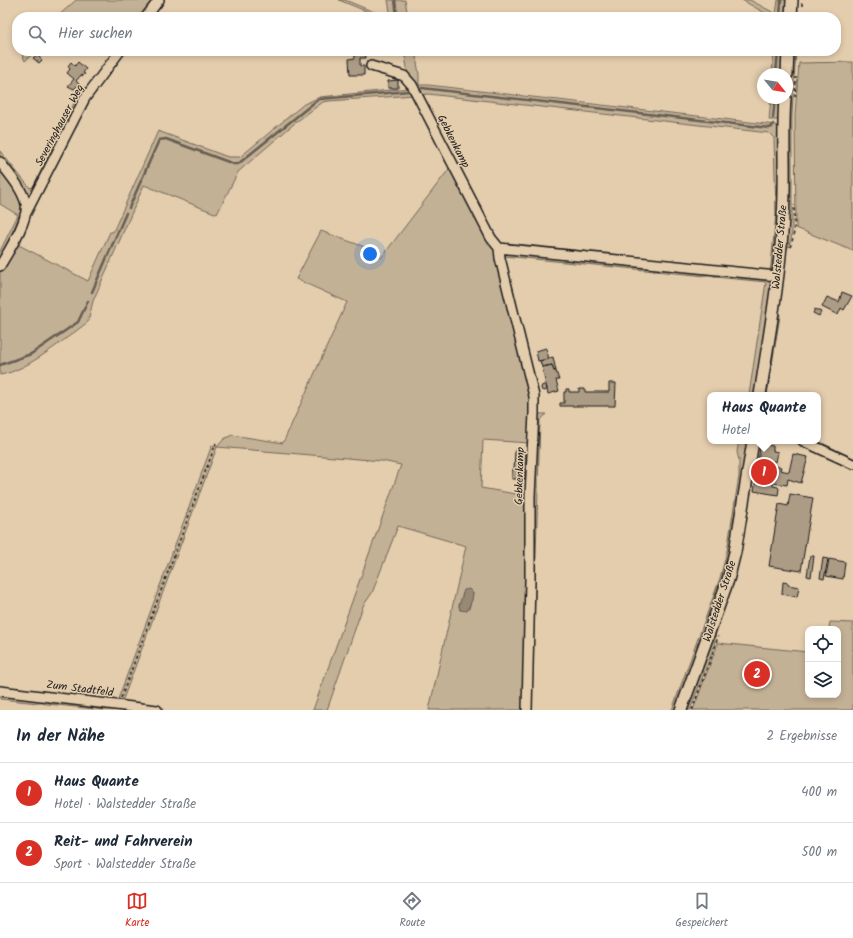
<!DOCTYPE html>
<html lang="de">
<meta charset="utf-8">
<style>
:root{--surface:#fff;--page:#f2f2f3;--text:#1f2937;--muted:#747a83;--line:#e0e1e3;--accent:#d93025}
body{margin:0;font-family:Kalam,sans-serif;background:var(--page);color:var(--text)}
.controls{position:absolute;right:12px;bottom:12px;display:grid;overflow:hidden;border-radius:8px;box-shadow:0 2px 6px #0003}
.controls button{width:36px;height:36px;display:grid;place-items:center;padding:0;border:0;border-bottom:1px solid var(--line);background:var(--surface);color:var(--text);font:20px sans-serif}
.compass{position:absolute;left:757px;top:68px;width:36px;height:36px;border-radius:50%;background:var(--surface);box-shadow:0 2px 6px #0003;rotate:120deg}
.you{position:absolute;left:370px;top:254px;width:14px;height:14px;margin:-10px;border:3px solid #fff;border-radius:50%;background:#1a73e8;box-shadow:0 0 0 6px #1a73e833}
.badge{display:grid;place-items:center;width:26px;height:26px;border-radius:50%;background:var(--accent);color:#fff;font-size:13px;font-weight:700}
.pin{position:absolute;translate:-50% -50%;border:2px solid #fff;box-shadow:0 1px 4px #0006}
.popup{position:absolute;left:707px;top:392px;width:114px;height:52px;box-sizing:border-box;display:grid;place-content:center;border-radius:8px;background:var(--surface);filter:drop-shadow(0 1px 3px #0005);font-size:13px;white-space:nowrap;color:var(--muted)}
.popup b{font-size:15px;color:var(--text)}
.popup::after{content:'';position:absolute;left:50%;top:100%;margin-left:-8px;border:8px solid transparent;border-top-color:var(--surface)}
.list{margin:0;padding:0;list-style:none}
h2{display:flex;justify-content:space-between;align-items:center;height:52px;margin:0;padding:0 16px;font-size:17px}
h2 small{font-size:13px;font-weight:400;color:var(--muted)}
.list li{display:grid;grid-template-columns:26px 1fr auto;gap:12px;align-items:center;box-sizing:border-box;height:60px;padding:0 16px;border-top:1px solid var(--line)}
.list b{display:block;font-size:15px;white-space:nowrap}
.list p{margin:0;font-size:13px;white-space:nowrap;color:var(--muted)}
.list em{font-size:13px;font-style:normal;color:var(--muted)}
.icon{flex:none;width:22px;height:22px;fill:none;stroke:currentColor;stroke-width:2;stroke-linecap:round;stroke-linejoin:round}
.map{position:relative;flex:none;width:853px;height:710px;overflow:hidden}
.search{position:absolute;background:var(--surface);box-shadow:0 2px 6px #0003;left:12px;right:12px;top:12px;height:44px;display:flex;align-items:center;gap:10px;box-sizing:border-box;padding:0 14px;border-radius:16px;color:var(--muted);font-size:15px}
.sheet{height:172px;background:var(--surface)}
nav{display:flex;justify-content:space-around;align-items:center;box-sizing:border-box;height:56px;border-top:1px solid var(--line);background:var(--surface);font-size:11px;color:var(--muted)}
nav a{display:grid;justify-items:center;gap:2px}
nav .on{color:var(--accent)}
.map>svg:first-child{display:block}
.green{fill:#c3b195;stroke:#706658;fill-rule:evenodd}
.water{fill:#978976;stroke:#665d52}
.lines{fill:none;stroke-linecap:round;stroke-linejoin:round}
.stream{stroke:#665d52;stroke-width:2.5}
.building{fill:#ac9c85;stroke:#1c1c1c}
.minor-casing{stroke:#1c1c1c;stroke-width:12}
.major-casing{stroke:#1c1c1c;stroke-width:14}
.path{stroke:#1c1c1c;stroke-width:1.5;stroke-dasharray:3 3;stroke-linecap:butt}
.minor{stroke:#e4cdad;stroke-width:9}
.major{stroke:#e4cdad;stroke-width:11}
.labels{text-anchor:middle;stroke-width:3;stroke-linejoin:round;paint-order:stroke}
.street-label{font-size:11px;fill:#1c1c1c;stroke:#e4cdad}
</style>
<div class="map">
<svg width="853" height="710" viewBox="0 0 853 710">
<rect width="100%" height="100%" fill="#e4cdad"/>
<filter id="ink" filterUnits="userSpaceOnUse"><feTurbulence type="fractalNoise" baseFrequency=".025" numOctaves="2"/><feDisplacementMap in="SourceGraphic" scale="8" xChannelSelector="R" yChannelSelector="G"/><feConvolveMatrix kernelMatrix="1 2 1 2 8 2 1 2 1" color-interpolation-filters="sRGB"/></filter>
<g filter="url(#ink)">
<path class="green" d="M76,0h82l-13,17h-88z
M339,0h6l41,17h-6z
M388,0h17l3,17h-17z
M742,0h8l26,14 2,-14h11l-1,17h-16z
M21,51h15l-11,10z
M404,51h11l4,23v11h9l347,40 4,2 2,90 -5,53 -9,4 3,-4 1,-5 5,-51 -2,-76 -5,-5 -341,-39 -9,1 -10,-16z
M774,51h11l-2,23h-11z
M792,51h4l-4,64v115l-1,10 -5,12 -1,-1 2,-132z
M853,62v189l-57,-23 -1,-113 4,-52z
M410,88l4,7 -85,6 -6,1 -27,20 -58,50 -21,42 -73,-29 -51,116 -5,21c-22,16 -61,49 -88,53v-104l15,-28 73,38 22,-49h3l45,-101 70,26h12l64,-53 16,-7z
M78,95l4,3 -51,98 -3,1 -28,-38v-8l30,37 3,-1z
M771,98h11l-3,22h-10z
M448,161l48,89 36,147 -2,46 -47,-3 -2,48 46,8 -2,214h-96l37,-164 -68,-20 -26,67 -9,13 -36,104h-14l88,-245 -19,-4 -165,-14 -95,255h-5l95,-257 5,2 7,-8 8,-4 51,8 64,-141 -51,-23 25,-48 52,19 8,8 68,-89zM463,593h10l-4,16 -9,1 -1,-4z
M0,166l19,28 3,12v11l-22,46v-12l18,-36 -18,-11z
M503,252l269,28 -16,115h-7l17,-113 -262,-26z
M777,303l3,13 -13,79h-4z
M536,414h11l-7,6 -7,237v-179z
M739,441h10l-24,138 -48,131h-5l48,-132 7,-27 12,-75v-16l-2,-8z
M808,441h10l35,17v4z
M830,622l23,1v87h-160l25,-67 90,9v43h30v-66h-9z
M716,630l-2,17 -24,63h-5z
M0,693l142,17h-38l-104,-11z"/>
<path class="water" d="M469,589l4,4 -1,7 -5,11 -7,-1 -1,-4 5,-16z"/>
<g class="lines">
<path class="stream" d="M395,0l2,16
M780,17l1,-17
M776,74l2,-23
M422,88l347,40 3,-1 1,-3
M773,118l2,-20
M129,208l30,-68 7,-1 68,25h4l78,-63 4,-2 89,-8
M92,292l34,-79
M0,365l31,-11 47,-32 10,-21"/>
</g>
<path class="building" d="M355,51h10l1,7h-6v8h4v9h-14l-1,-16 6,-1z
M37,55l5,5 -3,3 -6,-5z
M71,62l4,4 3,-4 8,7 -3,4 2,1 -2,2 -2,-1 -5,6 3,3 -5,5 -6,-3 6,-7 -7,-6 3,-4 -2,-3z
M398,80v8h-10v-7z
M842,292l10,4 -8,14 -3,-2 -3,7 -16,-8 5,-10 12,5z
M815,309l6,3 -2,4 -6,-3z
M546,348l3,11 -11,2 -2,-10z
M553,357l3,14h-2l-2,-6 -10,2 -2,-6z
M552,365l2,6h2l3,9h-3l3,11 -11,3 -6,-27z
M609,383h7l-1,23h-55v-3h4v-11h2v-3h3v3h10v-3h6v3h24z
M541 388a3 3 0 1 1 6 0a3 3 0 1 1-6 0Z
M764,445l9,1v5l5,1 -2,10 -4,-1 -1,5 10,1 -1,3 9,2 4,-18 15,3 -7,26 -13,-4 -1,6 -14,-2v3l5,1 1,2 -1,6 -24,-4 2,-10 -2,-2v-3h2l4,-28z
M515,450l10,1v28h-13v-9h2z
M790,494l23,4 -12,73 -32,-5 10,-62 9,2z
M810,556h4l-3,21 -4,-1z
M823,558l5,1 -4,20 -4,-1z
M829,559l16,3 -2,17 -17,-3z
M783,582l5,1v2l11,2 -2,10 -15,-3z"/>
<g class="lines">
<g class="minor-casing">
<path id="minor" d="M146,17l13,-17
M371,66l33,10 8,9 79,153 8,10
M0,162c9,12 22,26 26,42 3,16 -18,48 -26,62
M25,215l60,-117 35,-47
M803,441l50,23
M0,691l157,19
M527,710l3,-130v-84l4,-83v-17l-34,-138 -1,-10 278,28"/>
</g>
<g class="major-casing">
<path id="major" d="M791,17l1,-17
M787,74l1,-23
M760,395c9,-59 20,-118 23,-178 3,-40 -1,-79 2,-119
M681,710l47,-130 7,-28 18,-111"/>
</g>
<path class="path" d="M802,6v-6
M795,97l1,-20
M790,247c6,-13 4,-29 4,-42
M121,698l95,-255
M692,710l23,-63 3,-11"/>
<use href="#minor" class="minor"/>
<use href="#major" class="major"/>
</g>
</g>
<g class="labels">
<g class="street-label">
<text transform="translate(59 125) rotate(-62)" y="4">Severinghauser Weg</text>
<text transform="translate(454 141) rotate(63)" y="4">Gebkenkamp</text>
<text transform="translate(779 247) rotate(-85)" y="4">Walstedder Straße</text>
<text transform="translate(519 476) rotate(-88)" y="4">Gebkenkamp</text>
<text transform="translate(719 601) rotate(-72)" y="4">Walstedder Straße</text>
<text transform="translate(80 688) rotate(7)" y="4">Zum Stadtfeld</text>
</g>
</g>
</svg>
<div class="controls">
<button><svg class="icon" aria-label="locate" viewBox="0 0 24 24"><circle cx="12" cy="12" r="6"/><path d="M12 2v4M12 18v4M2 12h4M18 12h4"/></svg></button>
<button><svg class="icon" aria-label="layers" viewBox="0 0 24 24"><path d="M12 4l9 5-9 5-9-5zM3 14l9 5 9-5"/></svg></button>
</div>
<svg class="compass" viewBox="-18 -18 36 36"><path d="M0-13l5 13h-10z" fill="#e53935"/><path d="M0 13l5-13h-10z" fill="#747a83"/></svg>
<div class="you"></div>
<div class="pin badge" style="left:764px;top:472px">1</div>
<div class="popup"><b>Haus Quante</b>Hotel</div>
<div class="pin badge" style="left:757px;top:674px">2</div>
<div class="search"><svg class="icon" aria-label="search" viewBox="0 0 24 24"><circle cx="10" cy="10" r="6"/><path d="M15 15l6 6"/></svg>Hier suchen</div>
</div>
<section class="sheet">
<h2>In der Nähe<small>2 Ergebnisse</small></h2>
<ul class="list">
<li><span class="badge">1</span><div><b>Haus Quante</b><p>Hotel · Walstedder Straße</p></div><em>400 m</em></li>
<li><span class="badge">2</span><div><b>Reit- und Fahrverein</b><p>Sport · Walstedder Straße</p></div><em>500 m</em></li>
</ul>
</section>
<nav>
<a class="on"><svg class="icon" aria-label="map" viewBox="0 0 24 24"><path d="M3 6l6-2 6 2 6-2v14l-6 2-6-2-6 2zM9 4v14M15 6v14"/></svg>Karte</a>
<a><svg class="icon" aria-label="directions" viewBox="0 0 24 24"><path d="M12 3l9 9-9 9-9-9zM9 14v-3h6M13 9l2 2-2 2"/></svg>Route</a>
<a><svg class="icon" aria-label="saved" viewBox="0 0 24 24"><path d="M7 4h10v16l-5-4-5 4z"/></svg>Gespeichert</a>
</nav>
